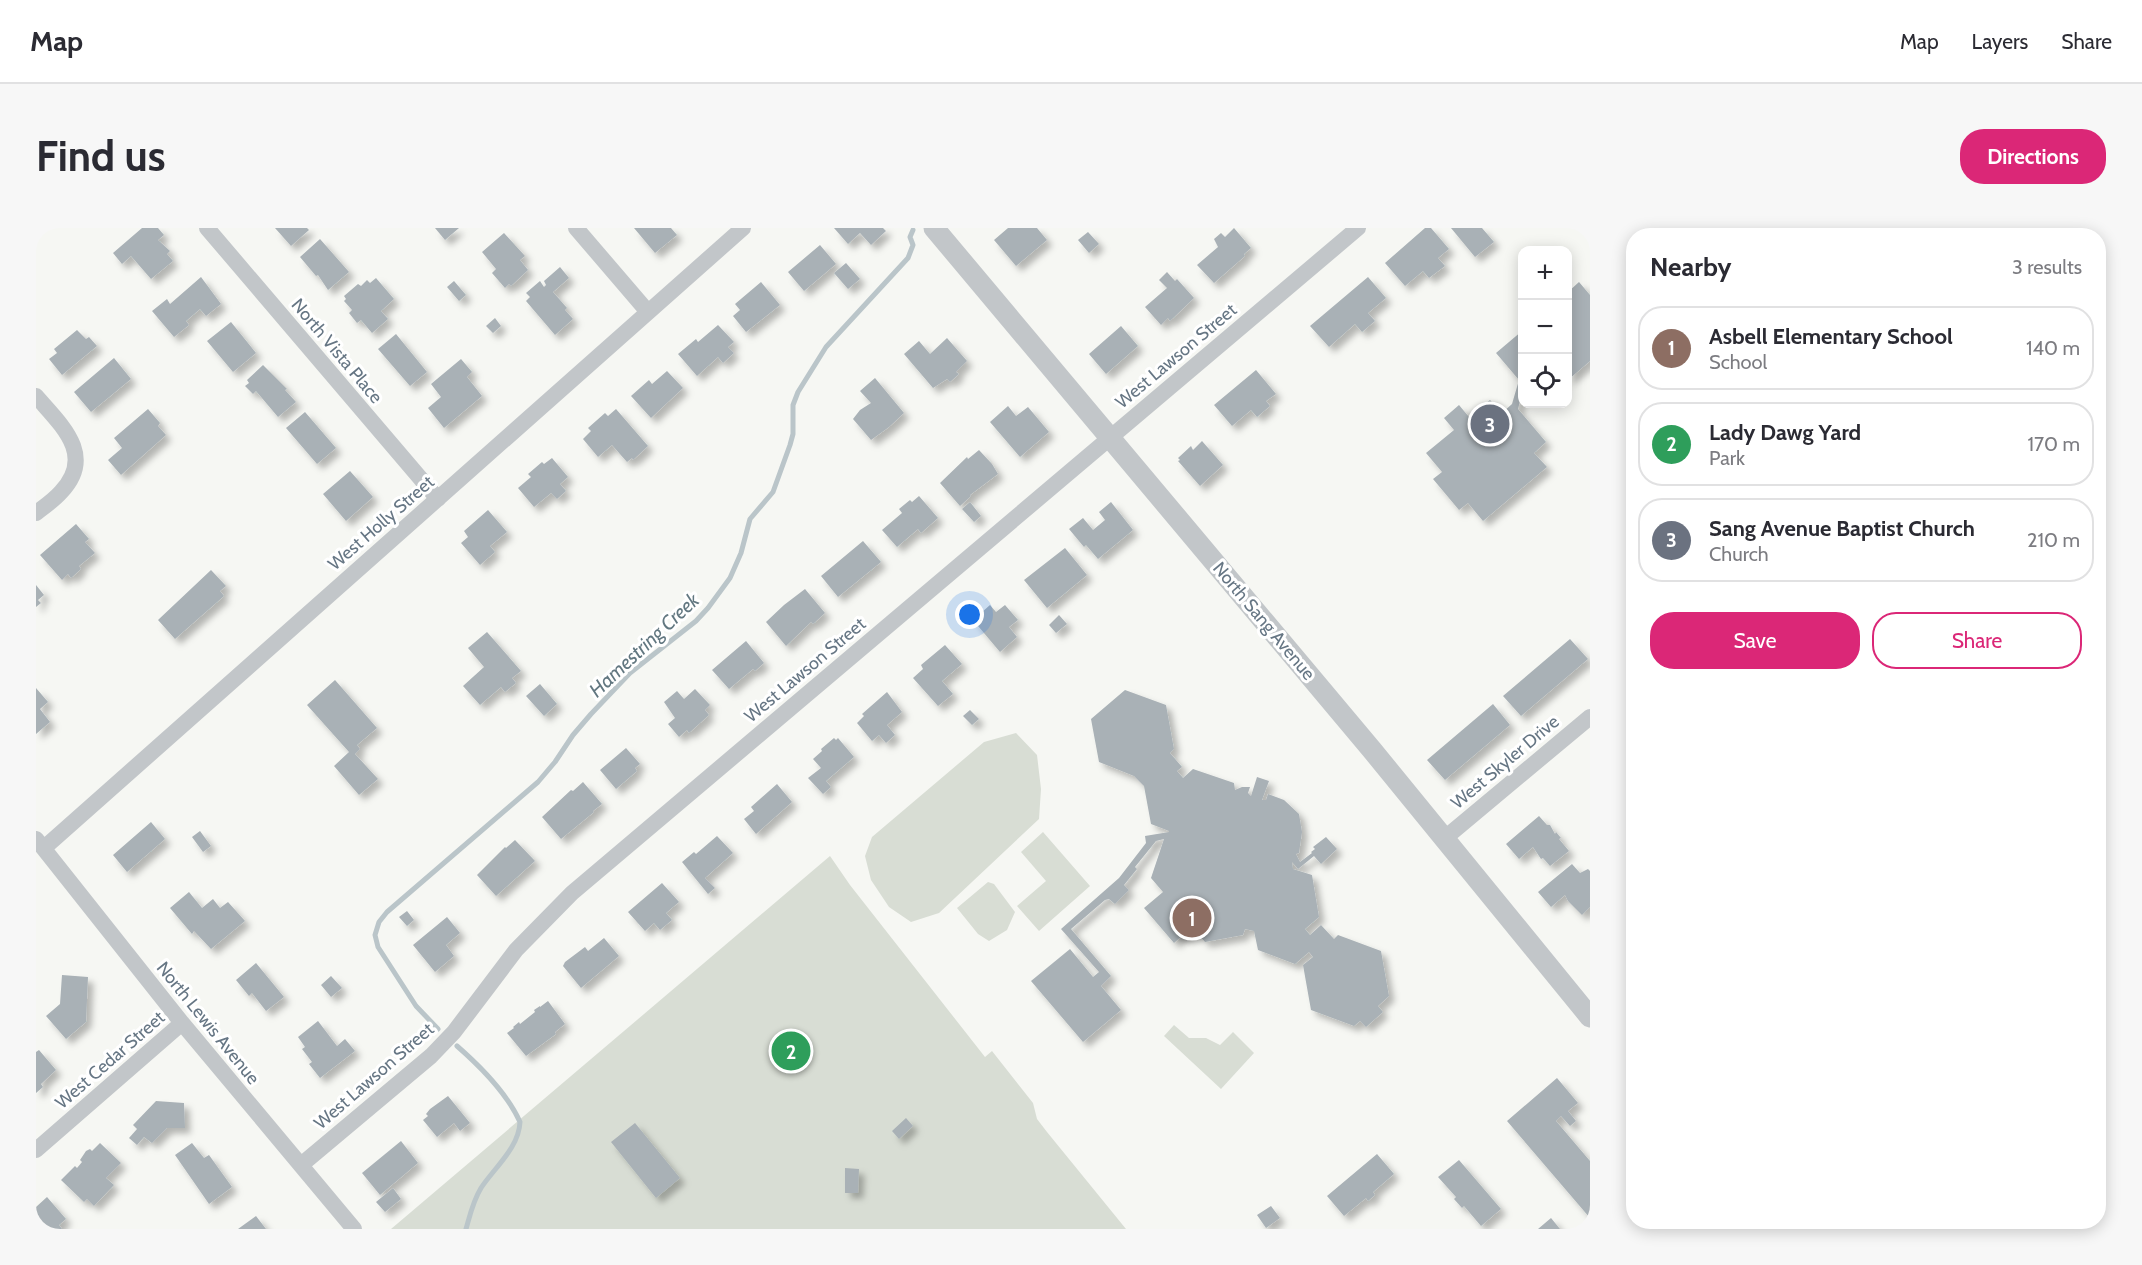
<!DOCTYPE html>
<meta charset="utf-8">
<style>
:root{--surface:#fff;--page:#f7f7f7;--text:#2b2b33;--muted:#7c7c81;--line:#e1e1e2;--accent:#db2777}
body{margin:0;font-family:Cabin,sans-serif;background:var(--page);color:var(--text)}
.controls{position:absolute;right:18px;top:18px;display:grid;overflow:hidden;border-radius:12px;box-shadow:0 3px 15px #0003}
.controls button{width:54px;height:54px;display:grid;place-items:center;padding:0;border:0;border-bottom:2px solid var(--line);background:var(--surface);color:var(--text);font:30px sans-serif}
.you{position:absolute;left:934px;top:387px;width:21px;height:21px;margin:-15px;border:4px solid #fff;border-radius:50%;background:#1a73e8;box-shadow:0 0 0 9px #1a73e833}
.badge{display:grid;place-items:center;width:39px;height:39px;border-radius:50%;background:var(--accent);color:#fff;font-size:20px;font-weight:700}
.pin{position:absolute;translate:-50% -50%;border:3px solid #fff;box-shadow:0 2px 6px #0006}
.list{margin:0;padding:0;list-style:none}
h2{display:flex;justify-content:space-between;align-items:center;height:78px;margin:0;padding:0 24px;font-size:26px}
h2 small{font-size:20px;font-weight:400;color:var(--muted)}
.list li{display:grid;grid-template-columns:39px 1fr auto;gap:18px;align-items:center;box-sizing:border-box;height:84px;margin:0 12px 12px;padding:0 12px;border:2px solid var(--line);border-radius:24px}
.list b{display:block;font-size:22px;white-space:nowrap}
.list p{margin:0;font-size:20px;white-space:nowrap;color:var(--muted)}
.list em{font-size:20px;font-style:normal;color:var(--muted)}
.actions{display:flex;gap:12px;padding:18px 24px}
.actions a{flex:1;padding:14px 0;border:2px solid var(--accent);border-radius:24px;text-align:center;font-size:21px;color:var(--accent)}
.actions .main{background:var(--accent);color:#fff}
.icon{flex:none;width:33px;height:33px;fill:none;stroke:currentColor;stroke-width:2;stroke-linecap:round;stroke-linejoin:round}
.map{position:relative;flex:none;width:1554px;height:1001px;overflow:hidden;border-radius:24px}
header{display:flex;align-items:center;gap:36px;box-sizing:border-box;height:84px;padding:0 30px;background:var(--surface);border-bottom:2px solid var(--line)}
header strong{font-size:28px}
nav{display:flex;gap:33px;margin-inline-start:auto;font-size:21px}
.intro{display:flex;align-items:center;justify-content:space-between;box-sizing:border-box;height:144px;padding:0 36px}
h1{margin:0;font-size:42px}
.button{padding:15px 27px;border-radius:24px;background:var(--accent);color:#fff;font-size:21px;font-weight:700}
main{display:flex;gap:36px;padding:0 36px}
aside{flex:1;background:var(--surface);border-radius:24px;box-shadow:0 3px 15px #0003}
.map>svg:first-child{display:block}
.green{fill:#d8ddd4}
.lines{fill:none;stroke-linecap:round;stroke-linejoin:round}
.stream{stroke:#bac5c9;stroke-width:5}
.building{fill:#a9b1b6;filter:url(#shadow)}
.minor{stroke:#c2c6c9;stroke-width:16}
.tertiary{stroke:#c2c6c9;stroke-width:21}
.labels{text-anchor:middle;stroke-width:6;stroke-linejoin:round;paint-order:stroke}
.street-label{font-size:18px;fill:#667684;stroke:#fff}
.water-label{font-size:20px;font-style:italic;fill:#627780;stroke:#fff}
</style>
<header>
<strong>Map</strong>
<nav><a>Map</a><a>Layers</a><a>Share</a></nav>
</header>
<div class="intro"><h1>Find us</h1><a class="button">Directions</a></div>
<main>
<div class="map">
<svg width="1554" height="1001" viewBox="0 0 1554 1001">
<defs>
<filter id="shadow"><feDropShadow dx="5.5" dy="5.5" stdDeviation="3" flood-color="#0004"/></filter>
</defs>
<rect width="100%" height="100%" fill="#f6f7f3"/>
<path class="green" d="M980,505l21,22 4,34 -2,30 -100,94 -28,9 -22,-15 -18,-27 -6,-24 7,-19 112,-95z
M1007,604l47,54 -51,45 -22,-25 29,-25 -25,-29z
M794,628l20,29 135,172 7,-6 41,52 4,16 10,13 79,97h-735z
M952,654l6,2 21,28 -8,18 -18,11 -11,-7 -21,-26z
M1138,797l15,13h17l14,7 13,-13 21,21 -33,36 -57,-53z"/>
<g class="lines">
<path class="stream" d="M402,801l-22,-23 -38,-59 -3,-12 4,-13 8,-10 151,-130 17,-20 18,-27 18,-21 39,-41 66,-52 12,-13 22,-30 11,-25 9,-34 23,-27 17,-47 3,-11v-29l5,-13 28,-45 82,-89 5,-13 -3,-8 3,-7
M421,818c24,21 50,47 63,76 -1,26 -26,46 -39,66 -8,13 -11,27 -15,41"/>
</g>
<path class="building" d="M106,0h16l6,7 -6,5 12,11 -3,3 6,7 -22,18 -20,-23 -9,8 -9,-11z
M239,0h32l2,2 -18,16z
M399,0h24l-14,12z
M598,0h37l6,7 -22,18z
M798,0h49l3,3 -15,14 -11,-12 -12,11z
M972,0h29l10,12 -31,26 -22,-26z
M1198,0l17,20 -7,6 1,2 -31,27 -17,-18 21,-18 -4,-8 7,-6 4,4z
M1389,0h6l18,21 -11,9 7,8 -16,12 -6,-7 -18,15 -20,-23z
M1415,0h31l12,14 -19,15z
M1052,4l11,12 -10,9 -11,-13z
M468,5l21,23 -5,4 8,10 -17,16 -2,-2 -4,4 -13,-15 4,-4 -14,-17z
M284,11l29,33 -21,18 -10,-15 -2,1 -16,-19z
M784,17l16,19 -32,27 -16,-19z
M810,35l14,16 -12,10 -14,-16z
M524,39l9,11 -16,14 14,16 -2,2 8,9 -18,16 -29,-34 4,-4 -4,-4 14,-12 4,6 2,-2 -2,-4z
M1131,44l8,9 2,-2 17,19 -24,23 -2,-3 -7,7 -16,-18 22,-19 -8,-8z
M165,49l20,27 -15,12 -6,-7 -14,12 3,4 -15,12 -22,-26 15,-12 3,5z
M1332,49l18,21 -18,15 7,8 -13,11 -7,-8 -26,23 -19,-21z
M340,50l18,21 -13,12 7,8 -16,14 -11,-13 -4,3 -8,-10 3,-3 -8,-9 2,-2 -2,-3 14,-12 3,2 6,-6 3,3z
M418,53l12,14 -7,6 -12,-14z
M725,54l19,23 -34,27 -13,-16 7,-6 -5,-6z
M1543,54l11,13v66l-22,19v-88z
M459,90l6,8 -8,7 -7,-7z
M195,94l25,31 -23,19 -26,-31z
M682,97l16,17 -6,5 6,6 -11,10 -5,-6 -21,19 -19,-22 18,-15 2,3z
M1085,98l17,20 -32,28 -17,-20z
M41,102l9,9 3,-2 8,9 -35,29 -13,-16 8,-6 -3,-4z
M1486,103v62l-4,16 28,33 -12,11 13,14 -64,54 -15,-18 -9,7 -26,-31 9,-7 -16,-19 28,-23 -10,-12 15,-13 10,12 21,-17 12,13 10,-9 7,-24 -23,-27z
M360,106l31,38 -17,14 -32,-37z
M911,110l20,23 -11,11 3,2 -9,8 -3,-3 -14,9 -29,-34 15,-13 11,13z
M78,130l17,21 -40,33 -17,-20z
M425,131l11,13 -5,5 15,19 -38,32 -16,-20 13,-11 -10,-13z
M227,137l24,24 -2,1 11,12 -18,15 -22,-26 -3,3 -8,-8 4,-3 -2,-3z
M1220,142l20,24 -10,7 4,5 -13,11 -6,-7 -19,16 -18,-21z
M631,143l16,17 -32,30 -20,-22 18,-16 3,4z
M839,150l29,35 -15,14 -18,13 -18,-21 7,-9 11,-7 -11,-12z
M972,178l8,10 12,-9 21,25 -29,25 -30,-35z
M112,181l12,14 -2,3 8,9 -45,40 -13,-15 14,-12 -8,-10z
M580,181l32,37 -15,14 -1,-2 -5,4 -15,-17 -14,12 -15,-18 8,-8 -3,-3 17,-15 3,3z
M269,184l31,36 -19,16 -31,-36z
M1166,213l21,24 -23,21 -22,-25 2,-1 -2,-2 13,-12 2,4z
M943,222l13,14 6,10 -28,21 1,1 -11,10 -20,-23 27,-26 1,2z
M516,230l16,19 -8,7 6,7 -9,8 -6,-6 -17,14 -16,-19 13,-11 -3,-3 14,-12 2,2z
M314,243l23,26 -27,24 -23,-27z
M883,268l19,22 -17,15 -3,-4 -21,18 -15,-17 20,-17 -3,-4 11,-9 2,2z
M934,274l11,14 -7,6 -12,-13z
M1075,274l22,28 -35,29 -12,-14 -2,2 -15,-18 14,-11 10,12 12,-10 -6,-8z
M452,282l19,22 -17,14 5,6 -15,13 -19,-22 7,-6 -4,-6z
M40,296l13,15 -4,3 10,11 -16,13 2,3 -10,9 -3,-4 -6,6 -22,-25z
M827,313l18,21 -43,35 -17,-21z
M1029,320l22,27 -40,33 -23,-28z
M175,342l15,16 -6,5 4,5 -49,43 -17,-19z
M0,357l8,10 -6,5 3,3 -5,4z
M769,361l20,24 -12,11 -2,-2 -25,24 -20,-24 18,-17z
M954,377l6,7 9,-7 13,15 -9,7 8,10 -17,15 -27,-32z
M1023,387l8,9 -11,9 -7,-8z
M451,404l34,39 -9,7 4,5 -11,9 -4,-5 -21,18 -17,-19 21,-19 -16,-19z
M1534,411l18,20 -67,57 -18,-20z
M710,413l18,22 -9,8 -2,-2 -24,20 -17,-19z
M909,417l17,19 -20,17 11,13 -15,12 -25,-28 10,-9 -2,-4z
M299,452l42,48 -20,17 3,4 -5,5 23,25 -19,16 -25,-29 15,-14 -42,-47z
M504,456l17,20 -13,12 -18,-20z
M0,460l12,14 -8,7 10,13 -14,12z
M659,461l15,16 -5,5 4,5 -20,18 -2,-3 -8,7 -11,-13 7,-6 -11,-16 13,-11 7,8z
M1089,462l41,15 8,44 -4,4 12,14 -5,4 6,7 10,-9 41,14 1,7 7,-3h8l-2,6 3,3 6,-19 12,4 -7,19h4l2,-6 16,6 15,14 3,18 -3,21 -3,1 4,8 12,-9 -1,-1 4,-3 -2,-2 13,-10 11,12 -16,15 -7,-8 -16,13 -6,-7 1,7 19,6 7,42 -14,12 5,6 11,-10 13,14 4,-4 43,16 8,45 -11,10 5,6 -17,15 -6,-6 -6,5 -43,-16 -8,-45 10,-8 -4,-5 -14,12 -37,-14 -4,-19 -9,-2 -2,6 -38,7 -13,-15 -18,16 -30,-35 19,-16 -12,-14 13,-39 -8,2 -21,26 2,2 -13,16 5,5 -14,14 -6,-5 -4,1 -34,29 40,47 -10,10 20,24 -38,32 -52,-61 39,-32 23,28 6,-5 -38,-43 58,-51 27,-35 -1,-7 24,-4v-1l-18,-7 -7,-38 -10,-10 -35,-14 -8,-43z
M851,464l15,20 -15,13 8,10 -9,8 -7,-8 -7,6 -15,-18 7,-7 -2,-2z
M1457,476l17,21 -65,55 -18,-20z
M934,482l9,9 -7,6 -9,-9z
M798,510l2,2 2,-2 16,19 -28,24 5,6 -8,7 -15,-16 13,-10 -8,-9 9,-8 -1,-2z
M590,520l14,16 -5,4 2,3 -21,18 -16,-19z
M547,554l19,22 -9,7 1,1 -33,27 -19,-22 29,-27 2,1z
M741,556l15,18 -36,32 -12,-15 10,-8 -3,-4z
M1503,588l8,9h3l5,9 1,-2 5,6 -2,1 10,12 -19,15 -7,-8 -2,1 -8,-12 -14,12 -13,-15z
M115,594l14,17 -38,33 -14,-17z
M164,603l11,15 -8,6 -11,-15z
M681,608l16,17 -28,25 10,10 -7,6 -26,-32 12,-10 2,2z
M479,612l20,21 -39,35 -19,-21 28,-28 1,1z
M1536,636l8,9 8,-4 2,2v36l-8,8 -14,-14 -3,-6 -14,12 -13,-15z
M626,655l17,19 -13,11 6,7 -12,10 -6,-7 -9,8 -17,-19z
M153,664l13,16 11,-9 7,9 8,-6 17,19 -34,28 -17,-18 -2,3 -22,-26z
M371,683l7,9 -7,6 -8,-9z
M411,689l13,16 -14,12 8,11 -19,16 -22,-27z
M568,710l15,18 -38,32 -18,-22 2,-4 20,-15 3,4z
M220,735l28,34 -18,14 -14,-18 -3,3 -13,-16z
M26,747l26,2 -2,45 -20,17 -20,-23 14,-12z
M295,748l11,12 -11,9 -10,-12z
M512,773l17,23 -10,8 1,2 -30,22 -19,-23 7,-5 -1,-1 6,-5 1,2 15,-12 -1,-2 6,-4v1z
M282,793l19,25 8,-7 10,12 -35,27 -11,-14 3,-2 -10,-13 3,-2 -7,-10z
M3,822l17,20 -15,14 2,3 -7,6v-41z
M1521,850l21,25 -10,8 8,10 -6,5 -9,-10 -5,5 34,40v57l-83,-97z
M412,868l22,27 -10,8 -6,-8 -17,14 -14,-17 5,-4 -2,-2 4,-5z
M120,873l28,2 1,25h-18l-15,15 -8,-6 -7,8 -8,-7 8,-9 -4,-4z
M870,890l7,8 -14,13 -7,-8z
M599,895l45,55 -24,20 -45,-56z
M365,913l17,22 -38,32 -18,-22z
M64,915l21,20 -15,15 8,7 -20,21 -7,-7 -3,3 -23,-22 14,-14 2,2 5,-6 -2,-2 6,-9 4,-2 2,2z
M156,915l12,15 5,-3 23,32 -23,17 -34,-49z
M1341,926l17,20 -21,18 2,3 -7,6 -2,-3 -22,18 -17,-20z
M1423,932l42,49 -20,17 -17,-20 -2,2 -8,-9 2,-2 -18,-20z
M809,940l14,1 -1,24h-13z
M357,960l8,11 -16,13 -9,-10z
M11,969l19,22 -7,6 3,4h-26v-22z
M1235,978l9,12 -14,10 -9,-13z
M220,988l10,13h-28z
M1515,990l9,11h-22z"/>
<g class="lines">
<path class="minor" d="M171,0l231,271
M540,0l72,84
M0,168c25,29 60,59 25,96 -7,8 -17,15 -25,21
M1409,610l145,-121
M0,611l146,184 172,206
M8,620l699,-620
M0,922l146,-127
M265,937l130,-109 23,-24 62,-82 56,-57 786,-665"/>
<path class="tertiary" d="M898,0l438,522 218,267"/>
</g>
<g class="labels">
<g class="street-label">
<text transform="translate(301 123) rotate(50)" y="6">North Vista Place</text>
<text transform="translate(1140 128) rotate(-40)" y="6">West Lawson Street</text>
<text transform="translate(345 295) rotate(-41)" y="6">West Holly Street</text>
<text transform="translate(1228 393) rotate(50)" y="6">North Sang Avenue</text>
<text transform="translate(769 442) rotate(-40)" y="6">West Lawson Street</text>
<text transform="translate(1469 534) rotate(-40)" y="6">West Skyler Drive</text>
<text transform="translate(172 795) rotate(51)" y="6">North Lewis Avenue</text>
<text transform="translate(74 832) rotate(-41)" y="6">West Cedar Street</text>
<text transform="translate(338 848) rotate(-41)" y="6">West Lawson Street</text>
</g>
<g class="water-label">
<text transform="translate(608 417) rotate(-43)" y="7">Hamestring Creek</text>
</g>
</g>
</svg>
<div class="controls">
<button>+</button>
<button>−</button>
<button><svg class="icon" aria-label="locate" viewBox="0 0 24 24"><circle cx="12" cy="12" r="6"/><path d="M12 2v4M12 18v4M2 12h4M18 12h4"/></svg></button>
</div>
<div class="you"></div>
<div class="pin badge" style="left:1156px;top:690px;background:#8d6e63">1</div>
<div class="pin badge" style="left:755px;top:823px;background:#2e9e5b">2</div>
<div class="pin badge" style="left:1454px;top:196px;background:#6b7280">3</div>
</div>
<aside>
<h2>Nearby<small>3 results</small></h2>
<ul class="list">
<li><span class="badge" style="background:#8d6e63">1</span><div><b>Asbell Elementary School</b><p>School</p></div><em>140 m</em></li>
<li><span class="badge" style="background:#2e9e5b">2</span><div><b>Lady Dawg Yard</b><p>Park</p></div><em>170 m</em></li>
<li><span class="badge" style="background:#6b7280">3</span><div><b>Sang Avenue Baptist Church</b><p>Church</p></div><em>210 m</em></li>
</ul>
<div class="actions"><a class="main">Save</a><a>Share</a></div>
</aside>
</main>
